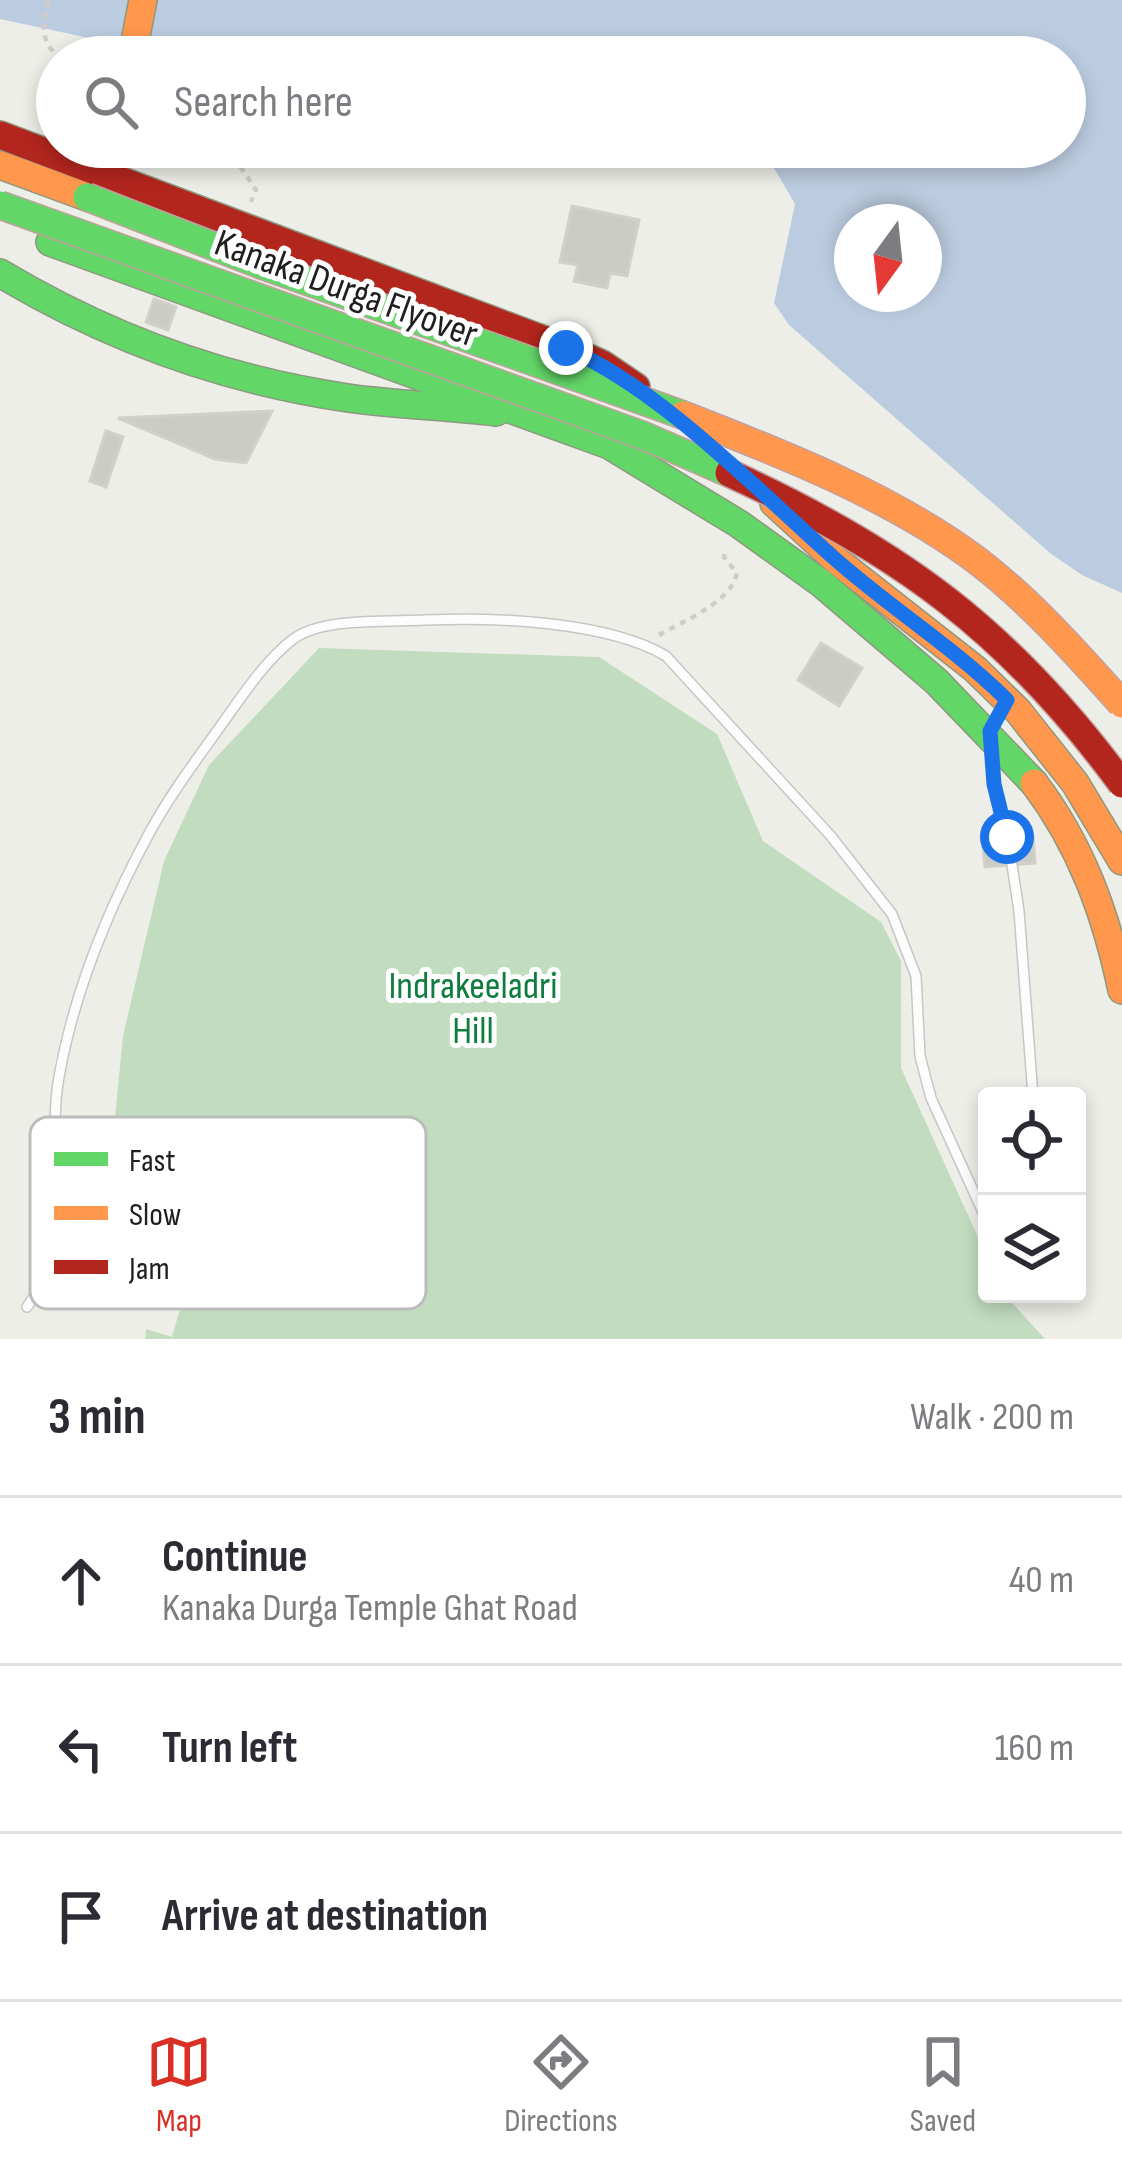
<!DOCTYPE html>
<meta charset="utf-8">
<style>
:root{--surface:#fff;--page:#f7f7f7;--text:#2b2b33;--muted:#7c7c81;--line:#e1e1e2;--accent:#d93025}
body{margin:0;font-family:"Sofia Sans Condensed",sans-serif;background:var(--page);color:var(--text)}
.controls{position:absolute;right:36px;bottom:36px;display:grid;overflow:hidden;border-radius:12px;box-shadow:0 6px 18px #0003}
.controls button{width:108px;height:108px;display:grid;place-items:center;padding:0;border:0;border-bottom:3px solid var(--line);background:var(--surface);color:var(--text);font:60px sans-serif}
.compass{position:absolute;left:834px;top:204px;width:108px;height:108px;border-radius:50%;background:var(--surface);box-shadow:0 6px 18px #0003;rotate:195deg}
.stop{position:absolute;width:36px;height:36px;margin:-27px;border:9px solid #1a73e8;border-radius:50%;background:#fff}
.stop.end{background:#1a73e8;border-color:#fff;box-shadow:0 3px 12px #0008}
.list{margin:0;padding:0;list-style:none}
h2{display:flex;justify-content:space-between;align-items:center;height:156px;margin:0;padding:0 48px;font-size:51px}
h2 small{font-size:39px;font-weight:400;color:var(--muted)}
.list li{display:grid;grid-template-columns:78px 1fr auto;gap:36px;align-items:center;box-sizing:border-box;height:168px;padding:0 48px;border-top:3px solid var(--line)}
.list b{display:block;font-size:45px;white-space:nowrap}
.list p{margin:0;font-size:39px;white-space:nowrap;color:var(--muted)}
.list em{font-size:39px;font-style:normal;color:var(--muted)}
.icon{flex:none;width:66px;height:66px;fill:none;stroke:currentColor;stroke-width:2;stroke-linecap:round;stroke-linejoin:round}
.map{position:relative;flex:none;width:1122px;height:1339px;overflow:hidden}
.search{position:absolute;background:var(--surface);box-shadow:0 6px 18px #0003;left:36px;right:36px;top:36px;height:132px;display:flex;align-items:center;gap:30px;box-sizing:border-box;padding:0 42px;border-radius:66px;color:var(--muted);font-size:45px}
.sheet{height:660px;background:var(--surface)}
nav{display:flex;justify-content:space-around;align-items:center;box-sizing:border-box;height:168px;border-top:3px solid var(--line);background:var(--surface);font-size:33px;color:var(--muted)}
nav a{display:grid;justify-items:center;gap:6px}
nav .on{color:var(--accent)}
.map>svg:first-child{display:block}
.forest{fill:#c1dcbf}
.water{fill:#bccce0;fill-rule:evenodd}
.building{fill:#ccccc7;stroke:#d1d0c9;stroke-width:3}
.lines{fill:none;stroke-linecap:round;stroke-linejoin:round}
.lane-casing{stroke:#c6c6c4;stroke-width:12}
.fast-casing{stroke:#8e9880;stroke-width:30}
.slow-casing{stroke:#8e9880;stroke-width:30}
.jam-casing{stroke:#8e9880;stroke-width:30}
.path{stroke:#d3cbc5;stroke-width:4.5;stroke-dasharray:6 6;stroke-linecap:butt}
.lane{stroke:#fcfcfc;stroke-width:9}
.fast{stroke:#63d668;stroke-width:27}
.slow{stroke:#ff974d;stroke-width:27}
.jam{stroke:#b3261e;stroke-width:27}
.fast-bridge-casing{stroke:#c2a19e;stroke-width:30;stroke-linecap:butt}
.slow-bridge-casing{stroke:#c2a19e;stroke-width:30;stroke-linecap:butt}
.jam-bridge-casing{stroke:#c2a19e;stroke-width:30;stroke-linecap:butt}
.fast-bridge{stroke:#63d668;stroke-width:27}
.slow-bridge{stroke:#ff974d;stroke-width:27}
.jam-bridge{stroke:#b3261e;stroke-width:27}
.route{stroke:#1a73e8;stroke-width:15}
.labels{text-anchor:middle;stroke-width:10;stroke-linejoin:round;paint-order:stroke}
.street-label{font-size:39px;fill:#1f1f1f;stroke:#fff}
.park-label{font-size:39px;fill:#0e7d3e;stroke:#fff}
.key{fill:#fff;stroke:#bcbcbc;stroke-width:3}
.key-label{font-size:33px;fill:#1f1f1f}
</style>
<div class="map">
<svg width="1122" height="1339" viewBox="0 0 1122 1339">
<rect width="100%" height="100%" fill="#eeeee8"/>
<path class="forest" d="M319,648l280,9 118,77 46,107 118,81 20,39v107l86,189v37h17l41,45h-900l1,-10 26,8 25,-87 -55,-31 -33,-41 14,-142 41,-175 45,-96z"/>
<path class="water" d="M0,0h1122v593l-40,-18 -32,-22 -261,-228 -15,-22 21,-99 -21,-36 -21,-21h312v-90h-595l-61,-16 -94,7 -30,9h-107l-178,-38zM852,222h72v72h-72z"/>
<path class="building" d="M572,206l67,14 -12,56 -17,-3 -3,15 -33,-7 4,-16 -18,-3z
M154,299l22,8 -8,23 -22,-8z
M272,411l-26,52 -31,-4 -97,-41z
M106,431l17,6 -17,50 -16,-6z
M821,643l41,25 -23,38 -41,-26z
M1033,835l2,28 -50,4 -3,-28z"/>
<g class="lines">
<g class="lane-casing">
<path id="lane" d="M991,748l2,36 14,53
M1012,865l7,46 14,185
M27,1307c51,-69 18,-153 32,-230 15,-85 51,-172 92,-247 20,-37 47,-72 71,-106 20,-28 43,-63 70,-84 29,-23 97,-18 133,-20 68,-3 182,1 241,36l164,179 62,79 24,62 4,80 11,42 56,123"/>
</g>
<g class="fast-casing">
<path id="fast" d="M50,242l559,203 130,79 82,59 115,98 98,102
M0,273c107,64 225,107 348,125 49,7 99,8 148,14"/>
</g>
<g class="slow-casing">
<path id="slow" d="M132,57l11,-57
M0,165l87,32
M774,503l62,57 139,109 43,42 57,72 47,78
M1034,783c47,62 72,131 88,207"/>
</g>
<g class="jam-casing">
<path id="jam" d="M0,135l566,213 36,16 34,23"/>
</g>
<path class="path" d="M48,0c-5,25 -9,38 10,57
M227,147l29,43 -5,12
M659,635c24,-14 72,-32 78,-62l-13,-16 1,-9"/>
<use href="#lane" class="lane"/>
<use href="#fast" class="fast"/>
<use href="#slow" class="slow"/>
<use href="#jam" class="jam"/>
<g class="fast-bridge-casing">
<path id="fast-bridge" d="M87,197l172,67 424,151
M0,205l642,230 87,38"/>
</g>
<g class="slow-bridge-casing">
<path id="slow-bridge" d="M683,415c100,39 210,82 296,147 53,41 98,92 143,142"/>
</g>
<g class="jam-bridge-casing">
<path id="jam-bridge" d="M729,473c171,78 281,159 393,311"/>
</g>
<use href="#fast-bridge" class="fast-bridge"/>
<use href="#slow-bridge" class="slow-bridge"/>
<use href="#jam-bridge" class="jam-bridge"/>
</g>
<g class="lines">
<path class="route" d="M566,348c95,41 190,141 268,210 55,49 118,88 171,140l2,2 -17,31 4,53 13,53"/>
</g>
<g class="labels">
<g class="street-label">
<text transform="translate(347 287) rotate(20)" y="14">Kanaka Durga Flyover</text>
</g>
<g class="park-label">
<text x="473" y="998">Indrakeeladri<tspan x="473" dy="45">Hill</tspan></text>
</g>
</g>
<rect x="30" y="1117" width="396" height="192" rx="18" class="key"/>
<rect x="54" y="1152" width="54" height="14" fill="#63d668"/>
<rect x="54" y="1206" width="54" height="14" fill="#ff974d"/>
<rect x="54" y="1260" width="54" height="14" fill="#b3261e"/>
<g class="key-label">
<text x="129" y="1171">Fast</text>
<text x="129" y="1225">Slow</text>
<text x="129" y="1279">Jam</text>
</g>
</svg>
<div class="controls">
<button><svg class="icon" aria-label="locate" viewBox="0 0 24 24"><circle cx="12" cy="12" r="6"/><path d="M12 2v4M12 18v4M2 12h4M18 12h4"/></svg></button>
<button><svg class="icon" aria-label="layers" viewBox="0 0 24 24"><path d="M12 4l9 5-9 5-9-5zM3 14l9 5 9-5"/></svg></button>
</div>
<svg class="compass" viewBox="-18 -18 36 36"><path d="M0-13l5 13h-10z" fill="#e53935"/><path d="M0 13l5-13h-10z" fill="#7c7c81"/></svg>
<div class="stop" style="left:1007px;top:837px"></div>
<div class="stop end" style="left:566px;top:348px"></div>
<div class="search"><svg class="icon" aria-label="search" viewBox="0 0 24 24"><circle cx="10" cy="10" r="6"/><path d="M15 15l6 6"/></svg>Search here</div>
</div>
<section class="sheet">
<h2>3 min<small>Walk · 200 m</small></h2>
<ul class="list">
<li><svg class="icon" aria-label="ahead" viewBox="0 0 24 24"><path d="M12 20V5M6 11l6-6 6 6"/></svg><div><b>Continue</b><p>Kanaka Durga Temple Ghat Road</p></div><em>40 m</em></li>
<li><svg class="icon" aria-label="left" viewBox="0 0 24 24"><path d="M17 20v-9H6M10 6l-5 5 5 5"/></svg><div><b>Turn left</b></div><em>160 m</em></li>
<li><svg class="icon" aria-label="arrive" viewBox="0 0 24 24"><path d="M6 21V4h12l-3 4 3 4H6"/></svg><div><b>Arrive at destination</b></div></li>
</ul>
</section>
<nav>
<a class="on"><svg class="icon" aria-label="map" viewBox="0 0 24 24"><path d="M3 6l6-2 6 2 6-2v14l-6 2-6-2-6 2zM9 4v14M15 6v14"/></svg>Map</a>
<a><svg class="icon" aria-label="directions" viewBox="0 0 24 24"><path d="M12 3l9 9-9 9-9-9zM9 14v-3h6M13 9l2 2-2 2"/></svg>Directions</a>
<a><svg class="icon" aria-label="saved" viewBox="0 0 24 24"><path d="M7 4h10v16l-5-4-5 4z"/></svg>Saved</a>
</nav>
